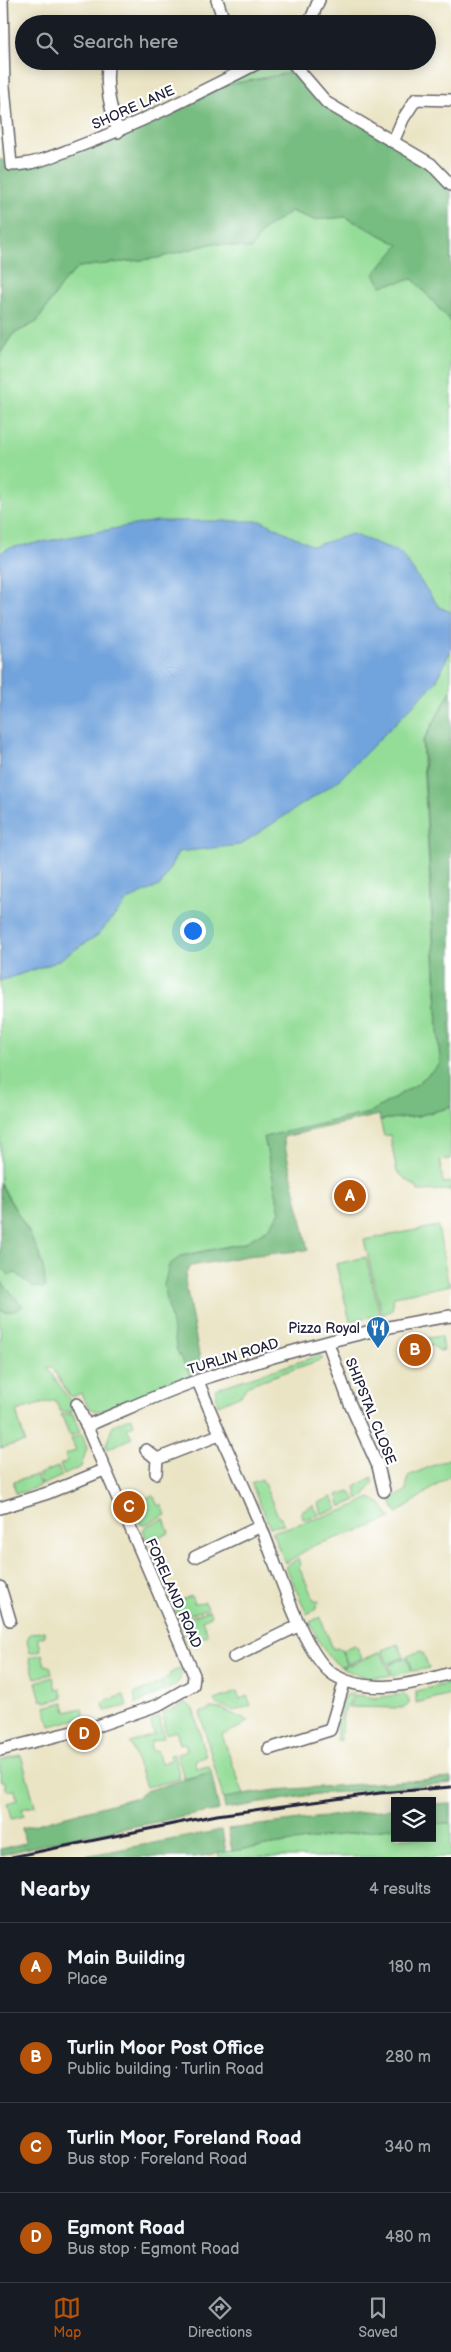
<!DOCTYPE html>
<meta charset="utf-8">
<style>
:root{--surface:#171b24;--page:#242831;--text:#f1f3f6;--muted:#9ea1a6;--line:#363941;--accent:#b45309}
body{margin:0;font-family:"Balsamiq Sans",sans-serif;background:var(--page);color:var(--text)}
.controls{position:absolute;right:15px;bottom:15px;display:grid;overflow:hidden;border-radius:0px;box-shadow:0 2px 12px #0003}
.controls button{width:45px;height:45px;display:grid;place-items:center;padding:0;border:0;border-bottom:1px solid var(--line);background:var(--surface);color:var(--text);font:25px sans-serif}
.you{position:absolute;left:192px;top:930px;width:18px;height:18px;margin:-12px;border:4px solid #fff;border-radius:50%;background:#1a73e8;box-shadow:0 0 0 8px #1a73e833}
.badge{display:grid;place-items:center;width:32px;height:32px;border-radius:50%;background:var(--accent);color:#fff;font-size:16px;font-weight:700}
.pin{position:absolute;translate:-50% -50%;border:2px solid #fff;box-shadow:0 1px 5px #0006}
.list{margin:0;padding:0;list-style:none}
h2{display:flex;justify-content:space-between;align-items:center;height:65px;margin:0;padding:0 20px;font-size:21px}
h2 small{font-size:16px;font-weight:400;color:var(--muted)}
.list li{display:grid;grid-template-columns:32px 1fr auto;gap:15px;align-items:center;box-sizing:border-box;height:90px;padding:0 20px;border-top:1px solid var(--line)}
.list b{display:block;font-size:19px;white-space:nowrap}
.list p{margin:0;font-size:16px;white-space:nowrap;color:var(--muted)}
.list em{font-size:16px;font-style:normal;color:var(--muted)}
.icon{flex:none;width:28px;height:28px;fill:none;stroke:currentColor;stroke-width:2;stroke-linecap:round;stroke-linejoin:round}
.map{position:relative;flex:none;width:451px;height:1857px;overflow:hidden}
.search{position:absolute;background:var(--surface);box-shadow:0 2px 12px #0003;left:15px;right:15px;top:15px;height:55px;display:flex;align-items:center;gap:12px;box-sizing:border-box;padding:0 18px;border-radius:28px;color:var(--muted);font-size:19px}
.sheet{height:425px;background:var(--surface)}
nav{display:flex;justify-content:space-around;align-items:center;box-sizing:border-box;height:70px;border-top:1px solid var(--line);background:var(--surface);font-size:14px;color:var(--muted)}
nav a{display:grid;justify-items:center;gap:2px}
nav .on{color:var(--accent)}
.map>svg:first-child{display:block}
.green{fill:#94dd98;stroke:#5b806a}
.forest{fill:#77bc80;stroke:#4c6f5e}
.water{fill:#71a3dc;stroke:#4a628c}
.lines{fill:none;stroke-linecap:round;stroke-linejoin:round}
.street-casing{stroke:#68666b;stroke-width:14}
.street{stroke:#fff;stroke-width:11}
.rail{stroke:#22223b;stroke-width:3}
.labels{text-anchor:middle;stroke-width:4.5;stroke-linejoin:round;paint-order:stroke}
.street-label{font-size:14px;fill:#22223b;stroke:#fff}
.poi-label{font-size:14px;fill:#22223b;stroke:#fff;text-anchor:end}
</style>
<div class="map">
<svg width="451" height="1857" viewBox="0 0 451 1857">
<rect width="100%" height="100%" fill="#fff"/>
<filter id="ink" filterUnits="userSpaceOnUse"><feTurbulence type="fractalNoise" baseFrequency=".02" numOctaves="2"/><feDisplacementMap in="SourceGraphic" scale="10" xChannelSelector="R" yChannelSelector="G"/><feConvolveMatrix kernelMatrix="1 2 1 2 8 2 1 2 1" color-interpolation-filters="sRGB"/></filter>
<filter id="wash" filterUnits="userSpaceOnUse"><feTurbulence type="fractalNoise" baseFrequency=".0096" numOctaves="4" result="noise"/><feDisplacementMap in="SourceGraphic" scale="20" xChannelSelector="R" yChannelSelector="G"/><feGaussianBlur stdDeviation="1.12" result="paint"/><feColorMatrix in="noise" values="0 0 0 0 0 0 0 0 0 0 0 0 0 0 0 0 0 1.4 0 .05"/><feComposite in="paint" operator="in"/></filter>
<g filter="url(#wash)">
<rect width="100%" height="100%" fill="#eae4c4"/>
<path class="green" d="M262,61h29l8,10 -88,17z
M291,211l23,9 31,-3 55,28 -26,29 39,5 38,43v369l-29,51 18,322 -23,20 -48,29 -105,24 16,75 -12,17 -24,14 -63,13 -4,95 14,25 -84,34c-16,3 -20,-3 -26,-17l-9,4 -3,-2 -17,-28h-5l23,34 2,11 -12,-1 -5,-11 -39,11 9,31 -25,6v-138l5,2 17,-6 -22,-26v-14l9,9 7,-2 17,14 -3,-53 -30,-51v-829l13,-20 24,-12 27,-41 15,-14 79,-9 55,-15 38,6 11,-18z
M451,1107v52l-11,1 3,23 8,-1v8l-33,1 -1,-3 -20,-16 -7,-37 -6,1 -4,-16 38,-4z
M438,1226l10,57 3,-1v3l-57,11 -2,14 -10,5 -18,-75z
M366,1257l14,58 -30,6 -14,-57z
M441,1336l3,14 -4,1 -18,-12z
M320,1355l3,4 -75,26 -7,10 -23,10 -3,-16z
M61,1414h12l7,18 -10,4z
M132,1417l2,8 -7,3 5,10 -25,11 -1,-4 7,-20z
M82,1434l5,14 -6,19 -17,8 -4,-10 7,-4 -2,-6 11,-5 -5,-11z
M451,1458v17l-54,38 -8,-14 17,-8 2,-15z
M58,1467l4,9 -20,9 -3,-11z
M37,1475l3,11 -24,8 -3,-12z
M372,1477l1,6 -8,12 -7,5 -3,-13z
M262,1479l17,39h2l3,7 -14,2 -19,-44z
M350,1491l6,9 -15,7 -4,-12z
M153,1495l5,11 4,-1 4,10 -21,9h-5l-8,-19z
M332,1497l6,12 -17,5 -3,-11z
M370,1498l11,6 10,14 -24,10 -52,17 -30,18 -13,-31 73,-22z
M313,1505l6,10 -16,4 -2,-8z
M164,1519l5,14 -21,8 -5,-11 3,-4z
M298,1558l3,7 -2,2 15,33 5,1 -4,9 -8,4 -21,-47z
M191,1596l3,7 11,-1 3,6 -24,9h-5l-6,-14z
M209,1610l2,6 -9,4 6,15 -19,7 -7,-18 4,-5z
M320,1617l13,32 4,-1 4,2 6,15 -6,2c-17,-12 -23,-27 -31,-45z
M44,1631l1,5 -7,2 3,12 -11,3 -3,-12 3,-7z
M398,1644l6,13 -16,7 -6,-14z
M354,1645l3,2 5,11 -14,6 -6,-14z
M420,1651l3,2 6,15 -16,3 -5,-15z
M381,1652l10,23c-15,4 -35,2 -49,-7z
M42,1654l3,11 5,1 2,8 -17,4 -6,-20z
M407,1657l5,14 -19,5 -4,-11z
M180,1668c4,13 -5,18 -15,23l-4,-10 9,-4 -1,-3z
M53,1677l3,12 4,-1 3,10 -18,4 -1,-2h-3l-5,-18z
M160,1683l3,8 -27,13 -2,-10z
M451,1683v11l-35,9v-12z
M237,1692l3,7 7,-3 4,9 -16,6 -19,-7 -1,-4z
M349,1694l5,1 -11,18 -2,27 -4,1v-14l6,-29z
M404,1694l5,6v4l-5,4 -56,-1 9,-12 18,3z
M124,1695l3,11 -22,5 -2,-7 4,-4z
M64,1702l2,10 16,-4 2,9 -34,9 -5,-19z
M187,1703l6,6 13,47 -11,4 2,9 12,-3 2,6 -27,7 -7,-25 10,-3 -2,-8 -5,1 -4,-13 -10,3 -4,-20z
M211,1708l11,1 26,12 -8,6 -18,8 22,60 -21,3 -23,-85z
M159,1716l5,22 -14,4 2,9 5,-1 4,13 10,-3 -1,-5 4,-1 6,25 -34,8 -16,-45 24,-7 -3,-13z
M21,1755l14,51 -13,3 2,7 -13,3 -4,-16 10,-3 -2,-10 -8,1 -3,-11 -4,1v-20z
M451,1823v33l-2,1h-230l-1,-4 177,-26v11h37v-14z"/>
<path class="forest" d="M299,71l28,32 66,39 58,43v137l-38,-43 -32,7 -7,-12 25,-29 -53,-28 -32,3 -23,-9 -29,20 -11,18 -38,-6 -55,15 -79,9 -15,14 -27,41 -24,12 -13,20v-195l12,6h17l182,-77z
M451,691v416l-33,9 -38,4 -1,-5 -96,22 25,113 -61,6 -56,10 -5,7 -1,8 16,84v6l-10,5 -14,-25 -13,-66 5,-20 12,-9 63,-13 24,-14 12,-17 -16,-75 105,-24 48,-29 23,-20 -17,-322z
M0,1183c16,32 47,67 45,105l-12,-1 -17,-14 -7,2 -9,-9z
M0,1280l23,26c-7,6 -16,7 -23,4z
M211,1772l8,38 -156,30 -63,15v-6l25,-6 -3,-15 115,-31 8,-6z
M451,1778v5l-134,11 -92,15 -2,-11 53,-8z
M451,1803v20l-19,1v-20z
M395,1808v19l-163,24 -4,-22z
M222,1830l4,22 -30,5h-116z"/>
<path class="water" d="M156,521h106l51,25 39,-12 48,18 39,55 12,5v38l-15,32 -98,99 -98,64 -62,7 -17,33 -33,15 -30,35 -44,28 -54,18v-428l9,-5z"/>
</g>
<g filter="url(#ink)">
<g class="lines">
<g class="street-casing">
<path id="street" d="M2,0l2,86 7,79c24,0 44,-10 66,-18 64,-24 124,-55 185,-86
M217,0l8,24
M309,24l10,-24
M109,61c-5,25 2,48 9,71
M291,61l36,42 104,61 20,21
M393,142l10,-23 13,-20 35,1
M328,1343l22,61 28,62 6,25
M198,1381c19,49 43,97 63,146 15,35 42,129 73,148 35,21 80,9 117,-2
M86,1426c37,-15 75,-33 113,-46 81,-26 169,-52 252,-64
M146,1450l11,9
M156,1473l1,-14 62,-24
M0,1508l48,-15 56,-23
M195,1557l66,-31
M0,1587l10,33
M234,1657l66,-32
M269,1749l61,-19 15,-50
M0,1750l100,-25 58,-20 35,-20 1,-10 -117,-271"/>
</g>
<use href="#street" class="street"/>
<path class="rail" d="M12,1857l205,-42 163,-22 71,-6"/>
</g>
</g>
<defs>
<g id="restaurant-pin" transform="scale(1.25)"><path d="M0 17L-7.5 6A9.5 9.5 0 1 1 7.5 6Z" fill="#1f6fb2" stroke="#fff"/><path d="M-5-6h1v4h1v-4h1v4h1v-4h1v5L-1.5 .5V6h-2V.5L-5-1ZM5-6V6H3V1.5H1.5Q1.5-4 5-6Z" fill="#fff"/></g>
</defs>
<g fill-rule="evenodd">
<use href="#restaurant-pin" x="378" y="1328"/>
</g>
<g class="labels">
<g class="street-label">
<text transform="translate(133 107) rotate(-24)" y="5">SHORE LANE</text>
<text transform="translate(233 1356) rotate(-17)" y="5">TURLIN ROAD</text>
<text transform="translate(371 1411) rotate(68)" y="5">SHIPSTAL CLOSE</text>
<text transform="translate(174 1593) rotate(66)" y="5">FORELAND ROAD</text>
</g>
<g class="poi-label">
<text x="360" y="1333">Pizza Royal</text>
</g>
</g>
</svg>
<div class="controls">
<button><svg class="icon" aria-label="layers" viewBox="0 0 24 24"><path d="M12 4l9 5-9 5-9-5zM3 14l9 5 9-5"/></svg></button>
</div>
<div class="you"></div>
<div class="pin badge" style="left:350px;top:1196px">A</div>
<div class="pin badge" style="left:415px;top:1350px">B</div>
<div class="pin badge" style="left:129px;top:1507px">C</div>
<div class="pin badge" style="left:84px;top:1734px">D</div>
<div class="search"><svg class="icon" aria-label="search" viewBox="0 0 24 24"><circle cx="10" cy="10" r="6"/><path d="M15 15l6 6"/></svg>Search here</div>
</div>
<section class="sheet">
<h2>Nearby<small>4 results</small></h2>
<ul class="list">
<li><span class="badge">A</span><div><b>Main Building</b><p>Place</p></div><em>180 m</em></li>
<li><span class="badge">B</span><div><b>Turlin Moor Post Office</b><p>Public building · Turlin Road</p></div><em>280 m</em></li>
<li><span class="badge">C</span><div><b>Turlin Moor, Foreland Road</b><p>Bus stop · Foreland Road</p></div><em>340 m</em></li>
<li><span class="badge">D</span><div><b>Egmont Road</b><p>Bus stop · Egmont Road</p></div><em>480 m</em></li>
</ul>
</section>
<nav>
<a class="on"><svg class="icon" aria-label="map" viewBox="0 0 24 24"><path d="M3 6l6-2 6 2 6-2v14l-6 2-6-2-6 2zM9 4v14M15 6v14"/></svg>Map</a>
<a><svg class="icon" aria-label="directions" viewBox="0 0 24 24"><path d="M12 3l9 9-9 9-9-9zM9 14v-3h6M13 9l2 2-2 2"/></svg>Directions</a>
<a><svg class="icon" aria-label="saved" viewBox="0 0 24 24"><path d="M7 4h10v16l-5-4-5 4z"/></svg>Saved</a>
</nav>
